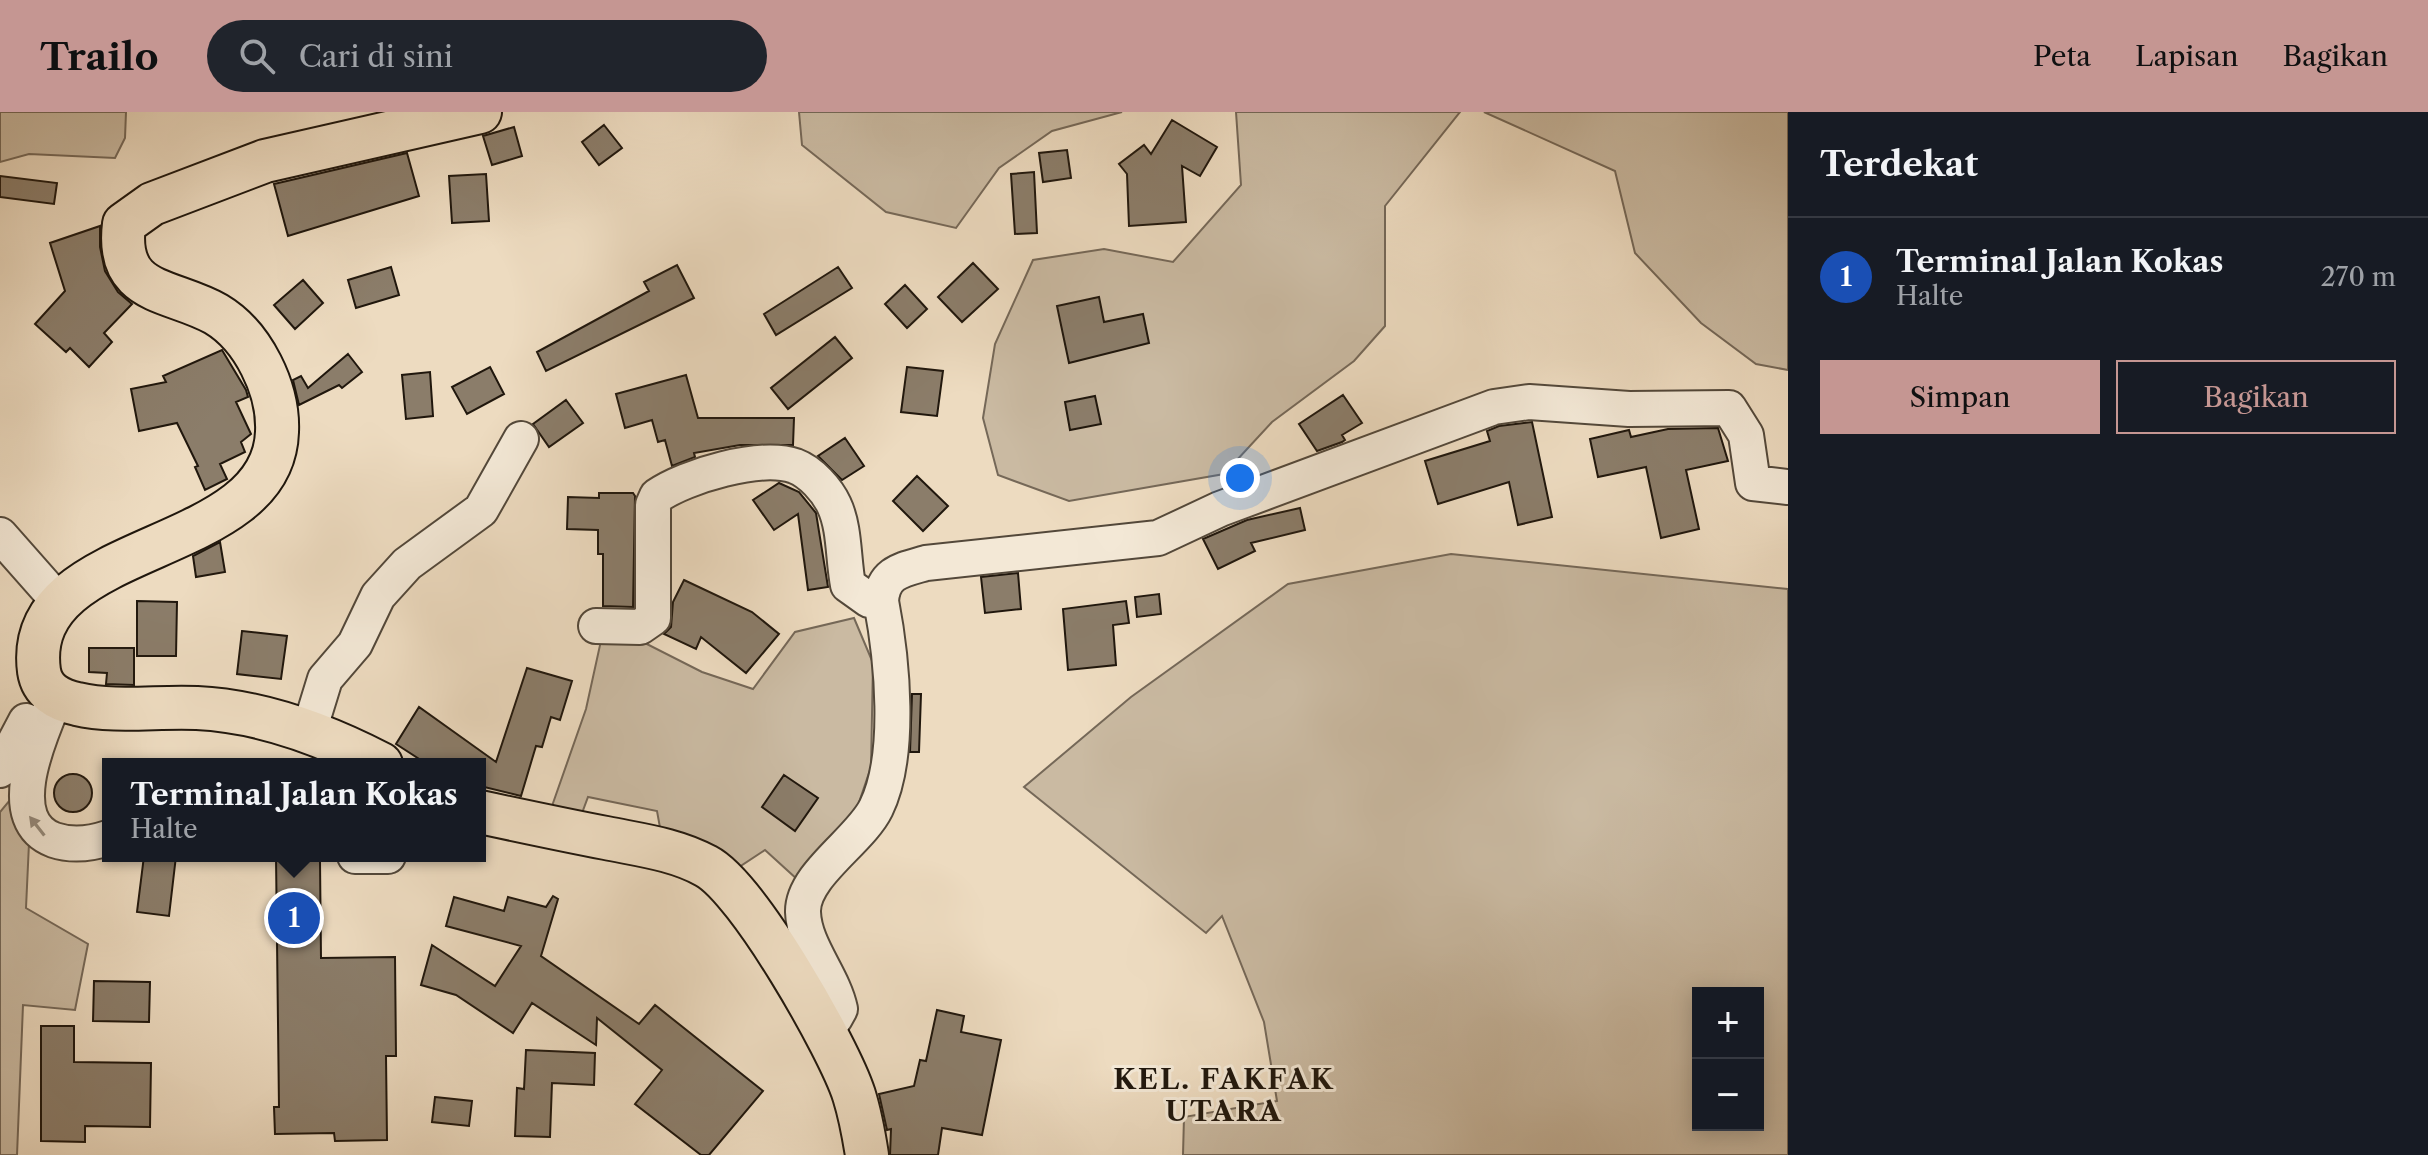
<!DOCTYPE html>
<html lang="id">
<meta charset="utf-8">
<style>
:root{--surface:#171b24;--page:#20242c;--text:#f1f3f6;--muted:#9ea1a6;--line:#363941;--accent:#c59692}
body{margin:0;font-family:"Libre Caslon Text",serif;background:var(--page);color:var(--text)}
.controls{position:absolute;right:24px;bottom:24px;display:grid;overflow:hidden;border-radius:0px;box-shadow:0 4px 20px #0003}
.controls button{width:72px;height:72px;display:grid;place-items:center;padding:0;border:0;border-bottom:2px solid var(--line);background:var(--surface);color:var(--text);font:40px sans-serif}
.you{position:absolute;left:1240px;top:366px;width:28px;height:28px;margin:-20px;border:6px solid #fff;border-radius:50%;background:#1a73e8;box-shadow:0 0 0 12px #1a73e833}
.badge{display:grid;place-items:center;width:52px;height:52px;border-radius:50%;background:var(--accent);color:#fff;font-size:26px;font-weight:700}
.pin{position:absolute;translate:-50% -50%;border:4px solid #fff;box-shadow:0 2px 8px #0006}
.popup{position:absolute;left:102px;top:646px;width:384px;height:104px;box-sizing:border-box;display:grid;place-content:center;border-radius:0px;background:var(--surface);filter:drop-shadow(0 2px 6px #0005);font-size:26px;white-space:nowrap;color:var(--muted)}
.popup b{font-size:30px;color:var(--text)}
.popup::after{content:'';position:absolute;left:50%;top:100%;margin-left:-16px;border:16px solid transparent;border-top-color:var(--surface)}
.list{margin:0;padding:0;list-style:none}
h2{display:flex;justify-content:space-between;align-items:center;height:104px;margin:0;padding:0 32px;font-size:34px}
h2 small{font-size:26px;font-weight:400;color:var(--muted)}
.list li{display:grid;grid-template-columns:52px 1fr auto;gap:24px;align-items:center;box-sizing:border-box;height:120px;padding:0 32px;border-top:2px solid var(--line)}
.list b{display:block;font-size:30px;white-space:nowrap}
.list p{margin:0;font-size:26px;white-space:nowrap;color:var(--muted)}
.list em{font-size:26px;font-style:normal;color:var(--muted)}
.actions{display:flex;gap:16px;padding:24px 32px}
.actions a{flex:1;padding:18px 0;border:2px solid var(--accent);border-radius:0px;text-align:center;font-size:28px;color:var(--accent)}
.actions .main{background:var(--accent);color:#111}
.icon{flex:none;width:44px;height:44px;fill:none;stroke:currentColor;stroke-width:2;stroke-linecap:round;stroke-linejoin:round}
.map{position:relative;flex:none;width:1788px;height:1043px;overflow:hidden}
header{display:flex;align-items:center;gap:48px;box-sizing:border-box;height:112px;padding:0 40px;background:var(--accent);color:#111}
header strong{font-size:38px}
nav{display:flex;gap:44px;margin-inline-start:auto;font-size:28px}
.search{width:560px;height:72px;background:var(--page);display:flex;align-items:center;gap:20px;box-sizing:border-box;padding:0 28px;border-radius:44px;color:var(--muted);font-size:30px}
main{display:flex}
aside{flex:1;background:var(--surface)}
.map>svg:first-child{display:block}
.green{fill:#cabaa2;stroke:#756858;stroke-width:2;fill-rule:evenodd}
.building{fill:#8b7d6a;stroke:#20170d;stroke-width:2}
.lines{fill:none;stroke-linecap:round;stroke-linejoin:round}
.minor-casing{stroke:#53483a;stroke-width:38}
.major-casing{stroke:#20170d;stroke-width:46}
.minor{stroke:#f3e8d6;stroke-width:34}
.major{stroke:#eddbc0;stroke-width:42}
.oneway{fill:#948a7c}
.labels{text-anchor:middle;stroke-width:6;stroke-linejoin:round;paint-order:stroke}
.district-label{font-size:28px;font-weight:bold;letter-spacing:2px;fill:#20170d;stroke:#f3e8d6}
</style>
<header>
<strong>Trailo</strong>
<div class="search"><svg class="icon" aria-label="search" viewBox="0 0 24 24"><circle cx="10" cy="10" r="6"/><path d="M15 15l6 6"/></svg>Cari di sini</div>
<nav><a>Peta</a><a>Lapisan</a><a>Bagikan</a></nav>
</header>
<main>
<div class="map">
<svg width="1788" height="1043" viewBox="0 0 1788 1043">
<rect width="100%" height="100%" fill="#eddbc0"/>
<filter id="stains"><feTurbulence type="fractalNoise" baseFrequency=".0025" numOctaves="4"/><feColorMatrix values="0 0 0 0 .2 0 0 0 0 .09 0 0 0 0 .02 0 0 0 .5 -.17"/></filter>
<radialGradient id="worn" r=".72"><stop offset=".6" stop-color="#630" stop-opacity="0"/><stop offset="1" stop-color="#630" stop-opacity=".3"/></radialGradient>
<path class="green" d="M0,0h126l-1,26 -10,20 -86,-4 -29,8z
M799,0h323l-70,19 -53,37 -43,60 -70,-16 -84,-67z
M1236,0h224l-75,94v120l-31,35 -82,61 -48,52 -155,27 -71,-26 -15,-57 12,-74 38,-84 71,-11 69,13 68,-77z
M1484,0h304v258l-32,-6 -55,-41 -66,-70 -20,-82z
M1451,442l337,35v566h-605l1,-38 93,-16 -13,-79 -42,-106 -16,17 -182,-146 107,-90 157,-113zM1698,881h60v132h-60z
M854,506l19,45 -2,104 -19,56 -54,57 -33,-30 -29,19 -75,-36 -4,-22 -69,-14 -6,16 -30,-7 34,-97 16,-73 39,5 61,31 51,17 42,-57z
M19,677l10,54 -3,65 62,36 -13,66 -52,-5 -6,150h-17v-343z"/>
<path class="building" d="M1172,8l45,27 -17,29 -18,-10 4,56 -57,4 -2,-52 -8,-10 25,-19 7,9z
M604,13l18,23 -23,17 -17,-23z
M514,15l8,29 -30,9 -9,-29z
M1067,38l4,28 -28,4 -4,-29z
M407,41l12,43 -131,40 -14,-52z
M1034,60l3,61 -22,1 -4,-60z
M486,62l3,47 -37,2 -3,-47z
M0,64l57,7 -3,21 -54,-7z
M100,114v21l5,24 13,21 14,12 -28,29 8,9 -23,25 -19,-19 -4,4 -31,-28 30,-33 -15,-48z
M973,151l25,26 -36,33 -24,-25z
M677,153l17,33 -148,73 -9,-19 112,-61 -5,-9z
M391,155l8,28 -43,13 -8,-28z
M838,155l14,21 -76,47 -12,-21z
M303,168l20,23 -28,26 -21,-24z
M905,173l22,24 -20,19 -22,-24z
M1099,185l5,25 39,-8 6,29 -80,20 -12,-57z
M835,225l17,21 -64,51 -17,-21z
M222,238l24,40 2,7 -12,5 15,32 -10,8 4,10 -25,12 7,15 -22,11 -10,-23 3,-1 -21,-43 -38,8 -8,-42 35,-7 -3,-6z
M348,242l14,18 -20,16 -3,-3 -40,20 -6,-25 8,-4 7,12z
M490,255l14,27 -37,20 -15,-27z
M907,255l36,4 -6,45 -36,-4z
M430,260l3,44 -27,3 -4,-44z
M686,263l12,43h96l-1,27h-53l-46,8 1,4 -23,9 -7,-26 -7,2 -6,-22 -27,8 -9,-34z
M1343,283l19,28 -20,12 3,5 -3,2 -25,9 -18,-27z
M1095,284l6,28 -31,6 -5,-28z
M566,288l17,23 -34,24 -16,-23z
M1532,310l20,95 -34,8 -9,-43 -71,22 -13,-43 65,-20 -3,-10 12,-5z
M1718,316l10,33 -42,9 13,59 -38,9 -15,-71 -48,10 -8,-38 39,-9 2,7 37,-8z
M845,326l19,28 -22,14 -24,-24z
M917,364l31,30 -25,25 -30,-30z
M779,371l20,9 17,21 12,74 -20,3 -10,-76 -24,16 -21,-30z
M599,381h34l2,3 -2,111 -30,-1v-52h-5v-24l-31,-1 1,-32 31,1z
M1300,396l5,22 -54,13 4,8 -37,18 -15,-30 44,-19z
M220,430l5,30 -29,5 -3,-21z
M1018,461l3,36 -36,4 -4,-36z
M684,468l68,32 27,22 -33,39 -45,-36 -5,12 -32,-15 7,-7 2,-25z
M1159,482l2,20 -24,3 -2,-20z
M137,489l40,1 -1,54h-39z
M1126,489l3,22 -16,2 3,40 -48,5 -5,-61z
M242,519l45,5 -6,43 -44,-5z
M89,536h45v37l-28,-1 1,-11 -18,-1z
M527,556l45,13 -12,39 -9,-3 -9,30 -6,-1 -15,50 -41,-10v-22h-53l-31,-20 23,-37 77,55z
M912,582h9l-2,58h-9z
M54 681a19 19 0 1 1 38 0a19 19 0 1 1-38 0Z
M784,663l34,23 -23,33 -33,-24z
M144,744h32l-7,60 -32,-4z
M276,744l44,5 1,97 74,-1 1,99h-10l1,84 -52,1 -1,-8 -59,1 -1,-27h5z
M553,784l5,3 -17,57 98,68 16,-19 108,86 -54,64h-8l-66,-51 27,-34 -65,-52 -1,27 -64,-42 -19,30 -57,-38 -35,-10 11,-40 63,41 26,-40 -75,-20 8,-29 50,14 4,-14 38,10z
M94,869l56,1 -1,40 -56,-1z
M937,898l27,6 -3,16 40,8 -19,95 -40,-7 -4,27h-48l1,-26 -4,1 -8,-36 35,-8 6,-26 6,1z
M41,914h33v36l77,1 -1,64 -65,-1v16l-44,-1z
M526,938l69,3 -1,32 -42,-2 -2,54 -35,-1 2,-48 7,1z
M435,985l37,4 -3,25 -37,-4z"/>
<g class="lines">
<g class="minor-casing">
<path id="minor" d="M0,423l60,68
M596,514l44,1 13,-9v-113l4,-9c29,-20 103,-42 138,-30 16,6 32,24 39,39 11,23 9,54 14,80l21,15 12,1
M56,585c-15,36 -56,123 -2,143 18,6 36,4 54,-2
M309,619l16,-52 30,-35 23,-48 29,-32 74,-54 40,-71
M0,658l26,-49
M355,744h33
M821,918l14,-12 5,-9c-7,-33 -36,-63 -37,-97 -1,-37 57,-71 73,-104 26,-53 16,-150 5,-207 2,-29 21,-31 45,-38l232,-25 62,-29 274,-102 35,-5 100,7 100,-1 17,27 7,48 35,4"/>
</g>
<g class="major-casing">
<path id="major" d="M381,652c-56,-29 -120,-53 -184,-56 -39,-2 -82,5 -120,-4 -19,-4 -35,-13 -38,-33 -18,-134 234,-111 238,-239 2,-43 -24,-96 -61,-118 -46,-26 -101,-18 -92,-90l28,-20 113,-43 215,-49
M480,700c42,9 84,18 126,26 34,7 69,11 100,28 42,22 133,182 148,229 6,19 10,41 13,60"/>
</g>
<use href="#minor" class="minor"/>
<use href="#major" class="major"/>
</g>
<defs><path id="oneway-solid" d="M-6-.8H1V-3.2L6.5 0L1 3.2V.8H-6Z" transform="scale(2)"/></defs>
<use class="oneway" href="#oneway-solid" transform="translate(37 714) rotate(-128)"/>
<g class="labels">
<g class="district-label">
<text x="1224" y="977">KEL. FAKFAK<tspan x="1224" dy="32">UTARA</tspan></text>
</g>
</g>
<rect width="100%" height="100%" filter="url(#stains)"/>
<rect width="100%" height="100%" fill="url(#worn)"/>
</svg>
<div class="controls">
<button>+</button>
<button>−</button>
</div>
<div class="you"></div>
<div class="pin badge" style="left:294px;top:806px;background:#1a4fb4">1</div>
<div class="popup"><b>Terminal Jalan Kokas</b>Halte</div>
</div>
<aside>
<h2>Terdekat<small></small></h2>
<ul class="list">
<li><span class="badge" style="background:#1a4fb4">1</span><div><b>Terminal Jalan Kokas</b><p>Halte</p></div><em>270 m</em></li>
</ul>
<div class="actions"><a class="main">Simpan</a><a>Bagikan</a></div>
</aside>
</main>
